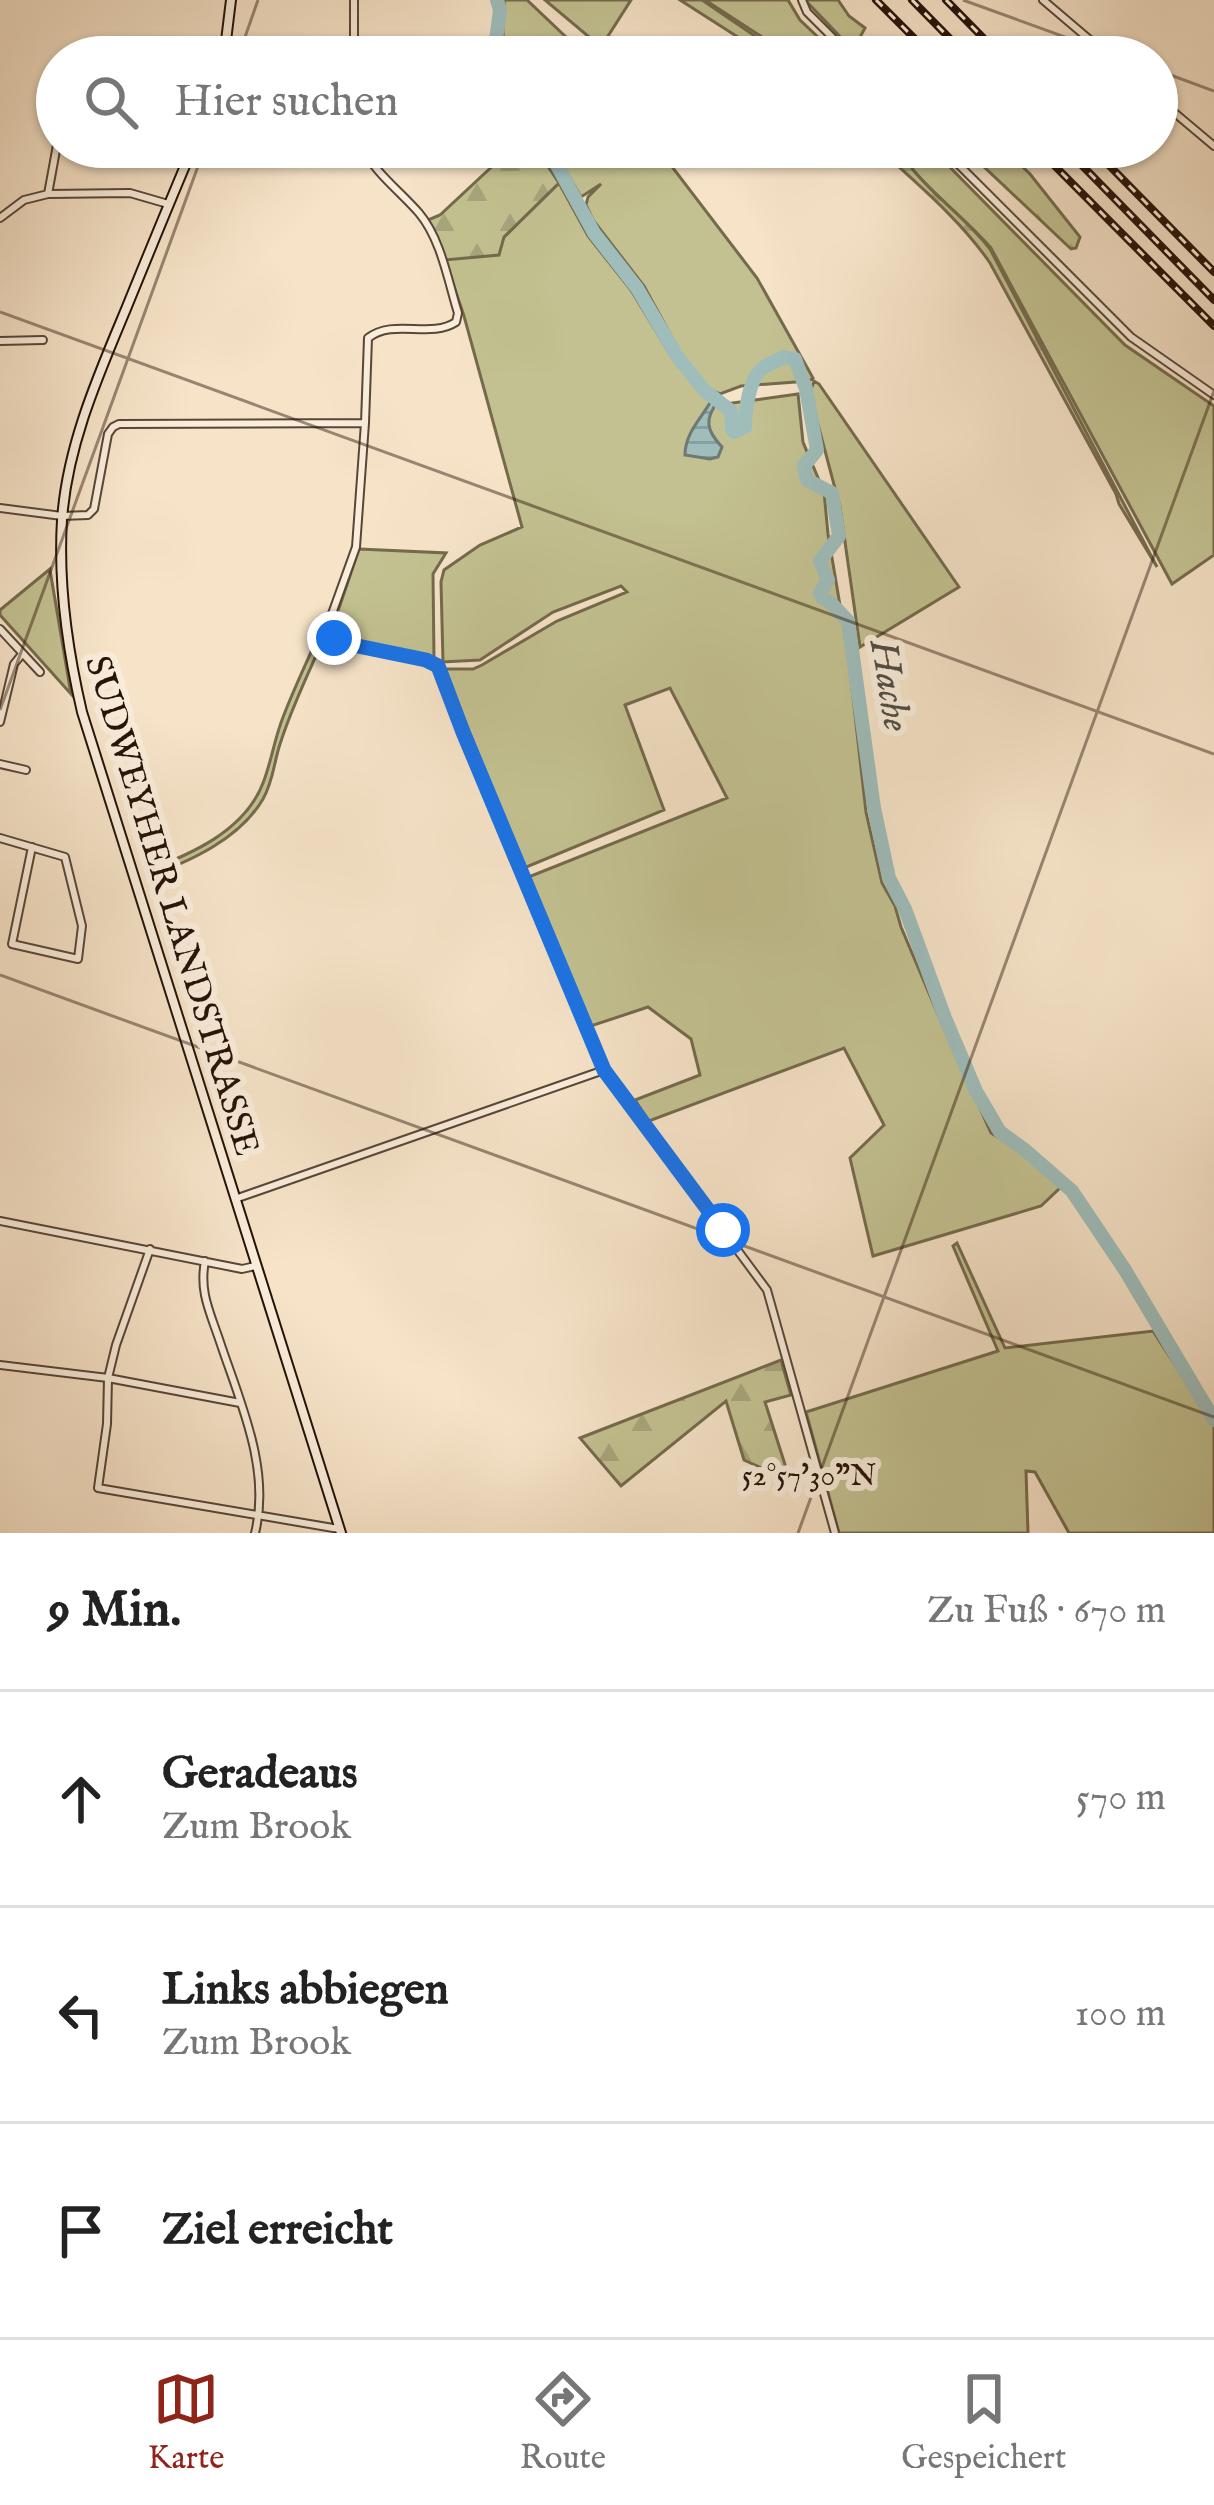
<!DOCTYPE html>
<html lang="de">
<meta charset="utf-8">
<style>
:root{--surface:#fff;--page:#f6f6f6;--text:#222;--muted:#767676;--line:#e0e0e0;--accent:#8f2418}
body{margin:0;font-family:"IM FELL English",serif;background:var(--page);color:var(--text)}
.stop{position:absolute;width:36px;height:36px;margin:-27px;border:9px solid #1a73e8;border-radius:50%;background:#fff}
.stop.end{background:#1a73e8;border-color:#fff;box-shadow:0 3px 12px #0008}
.list{margin:0;padding:0;list-style:none}
h2{display:flex;justify-content:space-between;align-items:center;height:156px;margin:0;padding:0 48px;font-size:51px}
h2 small{font-size:39px;font-weight:400;color:var(--muted)}
.list li{display:grid;grid-template-columns:78px 1fr auto;gap:36px;align-items:center;box-sizing:border-box;height:216px;padding:0 48px;border-top:3px solid var(--line)}
.list b{display:block;font-size:45px;white-space:nowrap}
.list p{margin:0;font-size:39px;white-space:nowrap;color:var(--muted)}
.list em{font-size:39px;font-style:normal;color:var(--muted)}
.icon{flex:none;width:66px;height:66px;fill:none;stroke:currentColor;stroke-width:2;stroke-linecap:round;stroke-linejoin:round}
.map{position:relative;flex:none;width:1214px;height:1533px;overflow:hidden}
.search{position:absolute;background:var(--surface);box-shadow:0 3px 9px #0004;left:36px;right:36px;top:36px;height:132px;display:flex;align-items:center;gap:30px;box-sizing:border-box;padding:0 42px;border-radius:66px;color:var(--muted);font-size:45px}
.sheet{height:804px;background:var(--surface)}
nav{display:flex;justify-content:space-around;align-items:center;box-sizing:border-box;height:168px;border-top:3px solid var(--line);background:var(--surface);font-size:33px;color:var(--muted)}
nav a{display:grid;justify-items:center;gap:6px}
nav .on{color:var(--accent)}
.map>svg:first-child{display:block}
.grass{fill:#c3c191;stroke:#746a4c;stroke-width:3}
.forest{fill:url(#forest-firs);stroke:#746a4c;stroke-width:3}
.water{fill:url(#water-rules);stroke:#6e7973;stroke-width:3}
.lines{fill:none;stroke-linecap:round;stroke-linejoin:round}
.river{stroke:#9ebdbb;stroke-width:14}
.minor-casing{stroke:#594637;stroke-width:10}
.secondary-casing{stroke:#251207;stroke-width:12}
.minor{stroke:#f9eddb;stroke-width:6}
.secondary{stroke:#f9eddb;stroke-width:8}
.rail-casing{stroke:#251207;stroke-width:8}
.rail{stroke:#f9eddb;stroke-width:3;stroke-dasharray:9;stroke-linecap:butt}
.route{stroke:#1a73e8;stroke-width:15}
.ticks{fill:none;stroke:#251207;stroke-width:3;stroke-opacity:0.45}
.labels{text-anchor:middle;stroke-width:12;stroke-linejoin:round;paint-order:stroke}
.street-label{font-size:36px;fill:#251207;stroke:#f9eddb}
.water-label{font-size:39px;font-style:italic;fill:#4f4e46;stroke:#f9eddb}
.ticks-label{font-size:30px;text-anchor:middle;fill:#251207;stroke:#f9eddb;stroke-width:12;stroke-linejoin:round;paint-order:stroke}
</style>
<div class="map">
<svg width="1214" height="1533" viewBox="0 0 1214 1533">
<defs>
<pattern id="forest-firs" width="22" height="20" patternUnits="userSpaceOnUse" patternTransform="scale(3)"><rect width="22" height="20" fill="#c3c191"/><path d="M5 1l3.5 6h-7zM16 11l3.5 6h-7z" fill="#a7a57c"/></pattern>
<pattern id="water-rules" width="6" height="5" patternUnits="userSpaceOnUse" patternTransform="scale(3)"><rect width="6" height="5" fill="#9ebdbb"/><path d="M0 2.5h6" fill="none" stroke="#88a19f"/></pattern>
</defs>
<rect width="100%" height="100%" fill="#f6e3c8"/>
<filter id="stains"><feTurbulence type="fractalNoise" baseFrequency=".00167" numOctaves="4"/><feColorMatrix values="0 0 0 0 .2 0 0 0 0 .09 0 0 0 0 .02 0 0 0 .5 -.17"/></filter>
<radialGradient id="worn" r=".72"><stop offset=".6" stop-color="#630" stop-opacity="0"/><stop offset="1" stop-color="#630" stop-opacity=".3"/></radialGradient>
<path class="grass" d="M504,0h23l60,57c-22,0 -73,7 -83,-18 -4,-11 2,-27 0,-39z
M545,0h86l-30,47z
M705,0h83l12,20 39,37h-51l-6,-7z
M805,0h33l11,16 16,12 -12,22z
M552,147h105l100,131 56,100 -4,3 -68,5 -21,8 -14,-6 -26,-36 -36,-66 -51,-66 -7,-15 2,-8 13,-13 -20,13z
M898,147h32l195,198 89,61v149l-42,29 -181,-336c-24,-28 -54,-50 -77,-77 -7,-9 -6,-16 -16,-24z
M559,183l29,53 43,54 42,69 27,32 18,14 80,-11 5,48 21,50 4,42 20,119 18,159 16,71 13,23 6,21 38,90 52,116 31,19 39,35 -20,19 -168,50 -23,-98 34,-33 -40,-77 -195,73 -14,-21 65,-25 -9,-36 -43,-32 -60,20 -59,-148 2,-3 196,-78 -57,-110 -45,17 39,105 -140,58 -80,-199h29l9,-4 75,-44 70,-29 -6,-6 -68,26 -73,48 -37,2 -2,-80 3,-12 36,-25 42,-18 -58,-211 -19,-56 58,-22z
M814,381l5,3 140,203 -99,60 -20,-140 -28,-105 -1,-12z
M359,549l87,4 -13,21 1,85 -88,-20 -10,-7 -1,-12z
M50,569v1l21,124 -71,-79v-5z
M327,617l-2,11 3,10 -5,2c-15,34 -32,69 -43,104 -6,18 -7,38 -17,55 -23,40 -73,62 -115,78l-1,-6c44,-17 98,-40 116,-88 8,-20 11,-42 19,-63 13,-35 30,-69 45,-103z
M957,1243l48,105 148,-17 61,94v108h-145l-34,-61 -9,-1 2,62h-189l-33,-121 192,-61 -45,-105z"/>
<path class="forest" d="M680,0h22l84,57h-17z
M513,147h22l24,36 -55,54 -5,18 -54,5 -17,-40 12,-5z
M877,147h20c9,8 9,15 17,24 23,28 54,49 76,78l167,318 -38,-63 -3,-10 -126,-231c-30,-44 -74,-80 -113,-116z
M963,147h39l28,27 50,63 -4,11 -5,1z
M781,1360l10,35 -26,7 24,75 -10,-1 -35,-16 -18,-59 -105,85 -41,-48z"/>
<path class="water" d="M704,390l15,10c-15,19 -13,30 3,47l-4,10 -8,2 -25,-4c0,-22 16,-36 26,-54z"/>
<g class="lines">
<path class="river" d="M497,0l3,10 -4,30 17,17
M547,147l47,86 43,55 40,68 27,34 27,21 1,18 2,3 11,-5c0,-16 4,-50 19,-60 6,-4 13,-5 19,-10l12,2 11,30 11,61 -13,16 3,14 25,13 7,43 -19,25 8,19 -8,13 2,5 9,5 17,18 26,187 15,70 16,31 40,109 31,73 24,41 25,18 47,41 53,79 89,150"/>
<g class="minor-casing">
<path id="minor" d="M354,0v57
M802,0l5,12 45,45
M1043,0l67,57
M1157,98l57,48
M941,147l190,190 83,58
M48,194l9,-49
M0,218l24,-18 24,-6 82,-1 38,11
M0,341l43,-1
M365,423l-9,124 -27,75c0,8 -1,11 6,17 17,13 78,15 103,27l25,66 141,338 163,220 68,243
M0,508l62,8 26,-1 6,-6 14,-75 5,-7 6,-3 246,-1 3,-85c26,-20 62,1 88,-16l2,-9c-10,-32 -17,-74 -39,-100 -19,-22 -43,-39 -57,-66
M0,629l40,43
M0,722l14,-58 8,-10
M0,764l26,6
M0,838l65,19 17,69 -4,33 -66,-15 20,-97
M235,1199l369,-129
M0,1221l242,48 13,-3
M150,1249l-34,96 -8,33 -1,46 -9,64 241,41
M205,1261c-6,31 5,51 15,81 20,60 51,127 35,191
M0,1365l108,13 132,25"/>
</g>
<g class="secondary-casing">
<path id="secondary" d="M224,57l7,-57
M193,147c-23,54 -45,108 -67,162 -28,67 -59,137 -64,211 -4,65 5,128 20,192l259,821"/>
</g>
<use href="#minor" class="minor"/>
<use href="#secondary" class="secondary"/>
<g class="rail-casing">
<path id="rail" d="M876,0l57,57
M912,0l56,57
M946,0l56,57
M1036,147l178,179
M1064,147l150,153
M1091,147l123,125"/>
</g>
<use href="#rail" class="rail"/>
</g>
<g class="lines">
<path class="route" d="M334,638l14,6 78,16 12,6 25,66 141,338 119,160"/>
</g>
<path class="ticks" d="M963,0l157,57M238,57l20,-57M1157,70l57,21M0,312l1214,442M0,710l205,-563M0,975l1214,442M798,1533l416,-1142"/>
<g class="labels">
<g class="street-label">
<text transform="translate(174 905) rotate(73)" y="13">SUDWEYHER LANDSTRASSE</text>
</g>
<g class="water-label">
<text transform="translate(892 685) rotate(81)" y="14">Hache</text>
</g>
</g>
<g class="ticks-label">
<text x="809" y="1485">52°57'30"N</text>
</g>
<rect width="100%" height="100%" filter="url(#stains)"/>
<rect width="100%" height="100%" fill="url(#worn)"/>
</svg>
<div class="stop" style="left:723px;top:1230px"></div>
<div class="stop end" style="left:334px;top:638px"></div>
<div class="search"><svg class="icon" aria-label="search" viewBox="0 0 24 24"><circle cx="10" cy="10" r="6"/><path d="M15 15l6 6"/></svg>Hier suchen</div>
</div>
<section class="sheet">
<h2>9 Min.<small>Zu Fuß · 670 m</small></h2>
<ul class="list">
<li><svg class="icon" aria-label="ahead" viewBox="0 0 24 24"><path d="M12 20V5M6 11l6-6 6 6"/></svg><div><b>Geradeaus</b><p>Zum Brook</p></div><em>570 m</em></li>
<li><svg class="icon" aria-label="left" viewBox="0 0 24 24"><path d="M17 20v-9H6M10 6l-5 5 5 5"/></svg><div><b>Links abbiegen</b><p>Zum Brook</p></div><em>100 m</em></li>
<li><svg class="icon" aria-label="arrive" viewBox="0 0 24 24"><path d="M6 21V4h12l-3 4 3 4H6"/></svg><div><b>Ziel erreicht</b></div></li>
</ul>
</section>
<nav>
<a class="on"><svg class="icon" aria-label="map" viewBox="0 0 24 24"><path d="M3 6l6-2 6 2 6-2v14l-6 2-6-2-6 2zM9 4v14M15 6v14"/></svg>Karte</a>
<a><svg class="icon" aria-label="directions" viewBox="0 0 24 24"><path d="M12 3l9 9-9 9-9-9zM9 14v-3h6M13 9l2 2-2 2"/></svg>Route</a>
<a><svg class="icon" aria-label="saved" viewBox="0 0 24 24"><path d="M7 4h10v16l-5-4-5 4z"/></svg>Gespeichert</a>
</nav>
